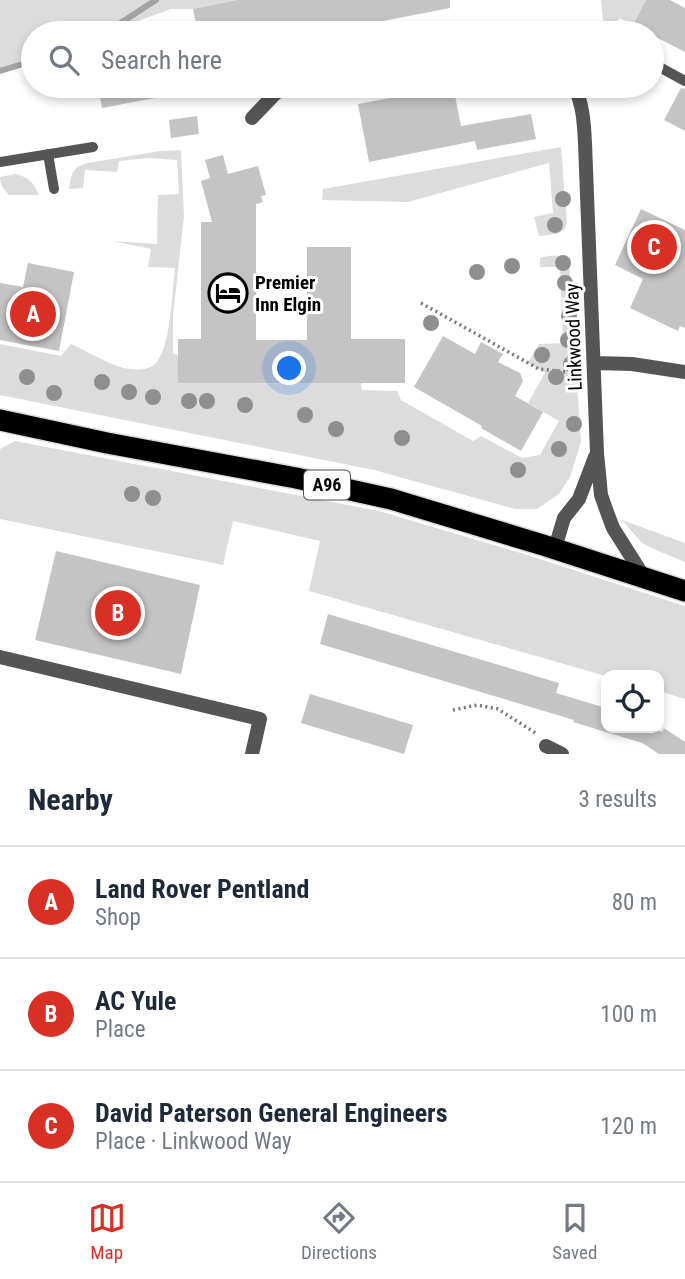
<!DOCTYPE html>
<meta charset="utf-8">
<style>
:root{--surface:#fff;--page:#f2f2f3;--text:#1f2937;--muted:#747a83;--line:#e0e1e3;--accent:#d93025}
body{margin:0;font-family:"Roboto Condensed",sans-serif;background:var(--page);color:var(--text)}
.controls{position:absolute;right:21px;bottom:21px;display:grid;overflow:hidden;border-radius:14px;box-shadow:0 4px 10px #0003}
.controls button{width:63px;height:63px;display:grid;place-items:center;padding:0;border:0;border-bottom:2px solid var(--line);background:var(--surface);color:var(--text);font:35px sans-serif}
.you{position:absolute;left:290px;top:369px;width:24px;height:24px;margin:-18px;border:5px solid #fff;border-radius:50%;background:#1a73e8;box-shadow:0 0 0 10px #1a73e833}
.badge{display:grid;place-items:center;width:46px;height:46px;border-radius:50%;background:var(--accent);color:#fff;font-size:23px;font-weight:700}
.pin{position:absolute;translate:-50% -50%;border:4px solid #fff;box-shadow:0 2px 7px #0006}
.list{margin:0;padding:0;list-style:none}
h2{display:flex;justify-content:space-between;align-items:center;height:91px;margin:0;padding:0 28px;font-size:30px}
h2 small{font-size:23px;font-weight:400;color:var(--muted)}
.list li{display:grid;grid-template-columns:46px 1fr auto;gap:21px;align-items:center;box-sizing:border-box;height:112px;padding:0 28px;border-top:2px solid var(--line)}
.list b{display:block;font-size:26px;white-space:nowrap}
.list p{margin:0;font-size:23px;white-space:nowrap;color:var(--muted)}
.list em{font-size:23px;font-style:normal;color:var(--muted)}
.icon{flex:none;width:38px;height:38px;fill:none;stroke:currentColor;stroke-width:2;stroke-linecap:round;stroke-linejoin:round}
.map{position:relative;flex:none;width:685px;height:754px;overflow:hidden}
.search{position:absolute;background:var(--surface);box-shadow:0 4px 10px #0003;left:21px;right:21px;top:21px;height:77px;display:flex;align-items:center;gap:18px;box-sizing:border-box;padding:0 24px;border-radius:38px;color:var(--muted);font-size:26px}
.sheet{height:427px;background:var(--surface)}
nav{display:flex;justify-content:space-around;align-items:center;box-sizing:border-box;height:98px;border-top:2px solid var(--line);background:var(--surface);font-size:19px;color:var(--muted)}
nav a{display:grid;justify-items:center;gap:4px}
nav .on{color:var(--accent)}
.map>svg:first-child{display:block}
.green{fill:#dcdcdc}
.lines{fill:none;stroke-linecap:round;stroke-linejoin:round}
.stream{stroke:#a3a3a3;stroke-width:6}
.building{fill:#c4c4c4}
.highway-casing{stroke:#dbdbdb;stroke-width:24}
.path{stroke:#777;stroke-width:3.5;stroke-dasharray:2 3.5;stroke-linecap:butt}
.lane{stroke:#555;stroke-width:10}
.street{stroke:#555;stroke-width:14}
.highway{stroke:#000;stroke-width:21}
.tree{fill:#8f8f8f}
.labels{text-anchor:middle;stroke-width:6;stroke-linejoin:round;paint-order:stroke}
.shield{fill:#fff;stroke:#4c4c4c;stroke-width:2}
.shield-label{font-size:18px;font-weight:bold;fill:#000}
.poi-label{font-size:19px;font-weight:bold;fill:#000;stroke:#fff;text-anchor:start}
.street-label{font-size:19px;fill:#000;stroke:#fff}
</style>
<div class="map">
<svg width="685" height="754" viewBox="0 0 685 754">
<rect width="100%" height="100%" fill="#fff"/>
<path class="green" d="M0,0h237l-44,9h-22l-66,24h-72v28l-33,10z
M601,0h45l-13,25 -14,-7 -7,13h-8z
M561,147l6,75 -2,7 -9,5 -17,2 -5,-19 19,-4 -4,-50 -141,39 -86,-2 1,-11z
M181,150l3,66 -11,100v38l5,1v28h183l1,7 35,1 4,9 72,41 8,-5 41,22 18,-3 19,-34 -31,-18 17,-30 -17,-10 11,-19 24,-1 -3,-76h-20v-9c11,-3 18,-4 29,2l12,182 -11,35 -11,17 -22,15h-22l-141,-39 -374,-75v-51l61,12 10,-12c16,7 33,18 49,23 10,3 28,5 36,-4 15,-17 16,-72 19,-95l-27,-1 3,-18 -39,-8 45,3 1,-49 21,-1 -2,-34 -29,-2 -29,3 -2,11 -32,-2 -2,18 -14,1c2,-15 3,-22 19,-26l72,-12z
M15,174c14,3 19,9 24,21h-30c-6,-6 -9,-11 -9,-18z
M15,441l364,70 142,42 164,53v93l-26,-8v-16l-53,1 -297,-85 11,-50 -87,-20 -10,44 -223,-46v-70z
M622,520l63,23v19l-29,-12 -14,-7z"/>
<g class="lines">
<path class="stream" d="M105,33l51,-33
M0,71l33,-10"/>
</g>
<path class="building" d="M237,0h213v8l-129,25h-123l-5,-24z
M646,0h24l15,8v44l-33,-17v-2l-19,-8z
M98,86h77l1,8 -74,14z
M453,86l8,40 70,-12 5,25 -59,11 -2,-9 -106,21 -11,-58z
M681,88l4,1v42l-21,-11z
M197,116l2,18 -28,4 -2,-18z
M223,155l5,19 30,-8 8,29 -5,1 2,6 -7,2v136h51v-93h44v92h54v44h-227v-44h23v-117h11l-11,-41 9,-3 -5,-18z
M641,209l44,21v98l-5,-2 -2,5 -48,-23 13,-29 -28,-14z
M28,263l46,9 -15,79 -59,-11v-57l23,4z
M443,336l32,18 6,-12 22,12 -5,8 22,11 3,8 -8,15 28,16 -22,39 -40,-23 1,-2 -68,-39z
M56,551l144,34 -19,89 -146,-34z
M328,614l231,69 -3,10 50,15v20h46l10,4 2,-4 21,14v12h-26l-17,-11 -69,-21 1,-2 -254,-76z
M310,694l103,31 -9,29 -103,-31z"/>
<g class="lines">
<g class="highway-casing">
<path id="highway" d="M0,420l107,23 189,35 95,21 152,46 142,46"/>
</g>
<path class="path" d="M421,303l118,66 37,4
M453,710l24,-5 21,4 39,25"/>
<path class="lane" d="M652,63l33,18
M48,154l6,35
M0,162l93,-15"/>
<path class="street" d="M574,86c9,18 10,37 11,57l12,310 4,42 6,17 6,16 31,49
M252,118l24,-25 13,-7
M594,363l38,1 53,8
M555,548l9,-30 15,-19 16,-42
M0,657l260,62 -8,35
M546,746l16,8"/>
<use href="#highway" class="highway"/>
</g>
<g class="tree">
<circle cx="563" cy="199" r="8"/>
<circle cx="555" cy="225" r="8"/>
<circle cx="563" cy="263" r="8"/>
<circle cx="512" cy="266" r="8"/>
<circle cx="477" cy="272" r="8"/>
<circle cx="565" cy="283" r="8"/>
<circle cx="569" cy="316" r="8"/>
<circle cx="431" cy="323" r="8"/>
<circle cx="568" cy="340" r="8"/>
<circle cx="542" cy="355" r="8"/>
<circle cx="571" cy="364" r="8"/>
<circle cx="27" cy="377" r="8"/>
<circle cx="556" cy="377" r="8"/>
<circle cx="102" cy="382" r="8"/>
<circle cx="129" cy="392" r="8"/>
<circle cx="54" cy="393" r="8"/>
<circle cx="153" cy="397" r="8"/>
<circle cx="189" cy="401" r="8"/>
<circle cx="207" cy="401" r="8"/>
<circle cx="245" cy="405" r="8"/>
<circle cx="305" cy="415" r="8"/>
<circle cx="574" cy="424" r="8"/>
<circle cx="336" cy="429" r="8"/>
<circle cx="402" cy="438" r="8"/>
<circle cx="559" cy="449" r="8"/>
<circle cx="518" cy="470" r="8"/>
<circle cx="132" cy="494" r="8"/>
<circle cx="153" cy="498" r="8"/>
</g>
<defs>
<g id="hotel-ring" transform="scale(2.0125)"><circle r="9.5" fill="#fff" stroke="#000" stroke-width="1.5"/><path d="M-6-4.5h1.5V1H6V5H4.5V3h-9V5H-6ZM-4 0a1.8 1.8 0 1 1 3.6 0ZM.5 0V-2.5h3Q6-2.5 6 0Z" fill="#000"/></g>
</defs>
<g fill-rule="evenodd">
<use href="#hotel-ring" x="228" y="293"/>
</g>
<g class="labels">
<rect class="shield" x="304" y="470.5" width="46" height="29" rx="5"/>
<g class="shield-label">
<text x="327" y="491">A96</text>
</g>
<g class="poi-label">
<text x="255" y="289">Premier<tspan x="255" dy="22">Inn Elgin</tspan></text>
</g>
<g class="street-label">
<text transform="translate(573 337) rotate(-92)" y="7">Linkwood Way</text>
</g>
</g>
</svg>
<div class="controls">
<button><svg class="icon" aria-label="locate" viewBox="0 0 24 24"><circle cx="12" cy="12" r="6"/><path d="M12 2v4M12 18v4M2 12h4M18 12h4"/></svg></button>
</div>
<div class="you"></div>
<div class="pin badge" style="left:33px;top:314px">A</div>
<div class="pin badge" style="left:118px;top:613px">B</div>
<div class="pin badge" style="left:654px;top:247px">C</div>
<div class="search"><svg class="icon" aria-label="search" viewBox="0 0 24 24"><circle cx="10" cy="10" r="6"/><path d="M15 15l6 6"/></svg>Search here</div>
</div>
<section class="sheet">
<h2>Nearby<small>3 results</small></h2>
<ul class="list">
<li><span class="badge">A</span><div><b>Land Rover Pentland</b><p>Shop</p></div><em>80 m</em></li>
<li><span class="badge">B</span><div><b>AC Yule</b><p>Place</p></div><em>100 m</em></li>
<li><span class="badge">C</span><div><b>David Paterson General Engineers</b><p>Place · Linkwood Way</p></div><em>120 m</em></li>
</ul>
</section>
<nav>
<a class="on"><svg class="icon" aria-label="map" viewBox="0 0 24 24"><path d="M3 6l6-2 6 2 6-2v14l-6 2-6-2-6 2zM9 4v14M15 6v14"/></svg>Map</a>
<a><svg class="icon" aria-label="directions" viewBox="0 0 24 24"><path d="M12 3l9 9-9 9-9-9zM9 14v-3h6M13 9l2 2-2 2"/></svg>Directions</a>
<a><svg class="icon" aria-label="saved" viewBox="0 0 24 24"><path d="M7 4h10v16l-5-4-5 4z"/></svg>Saved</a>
</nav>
